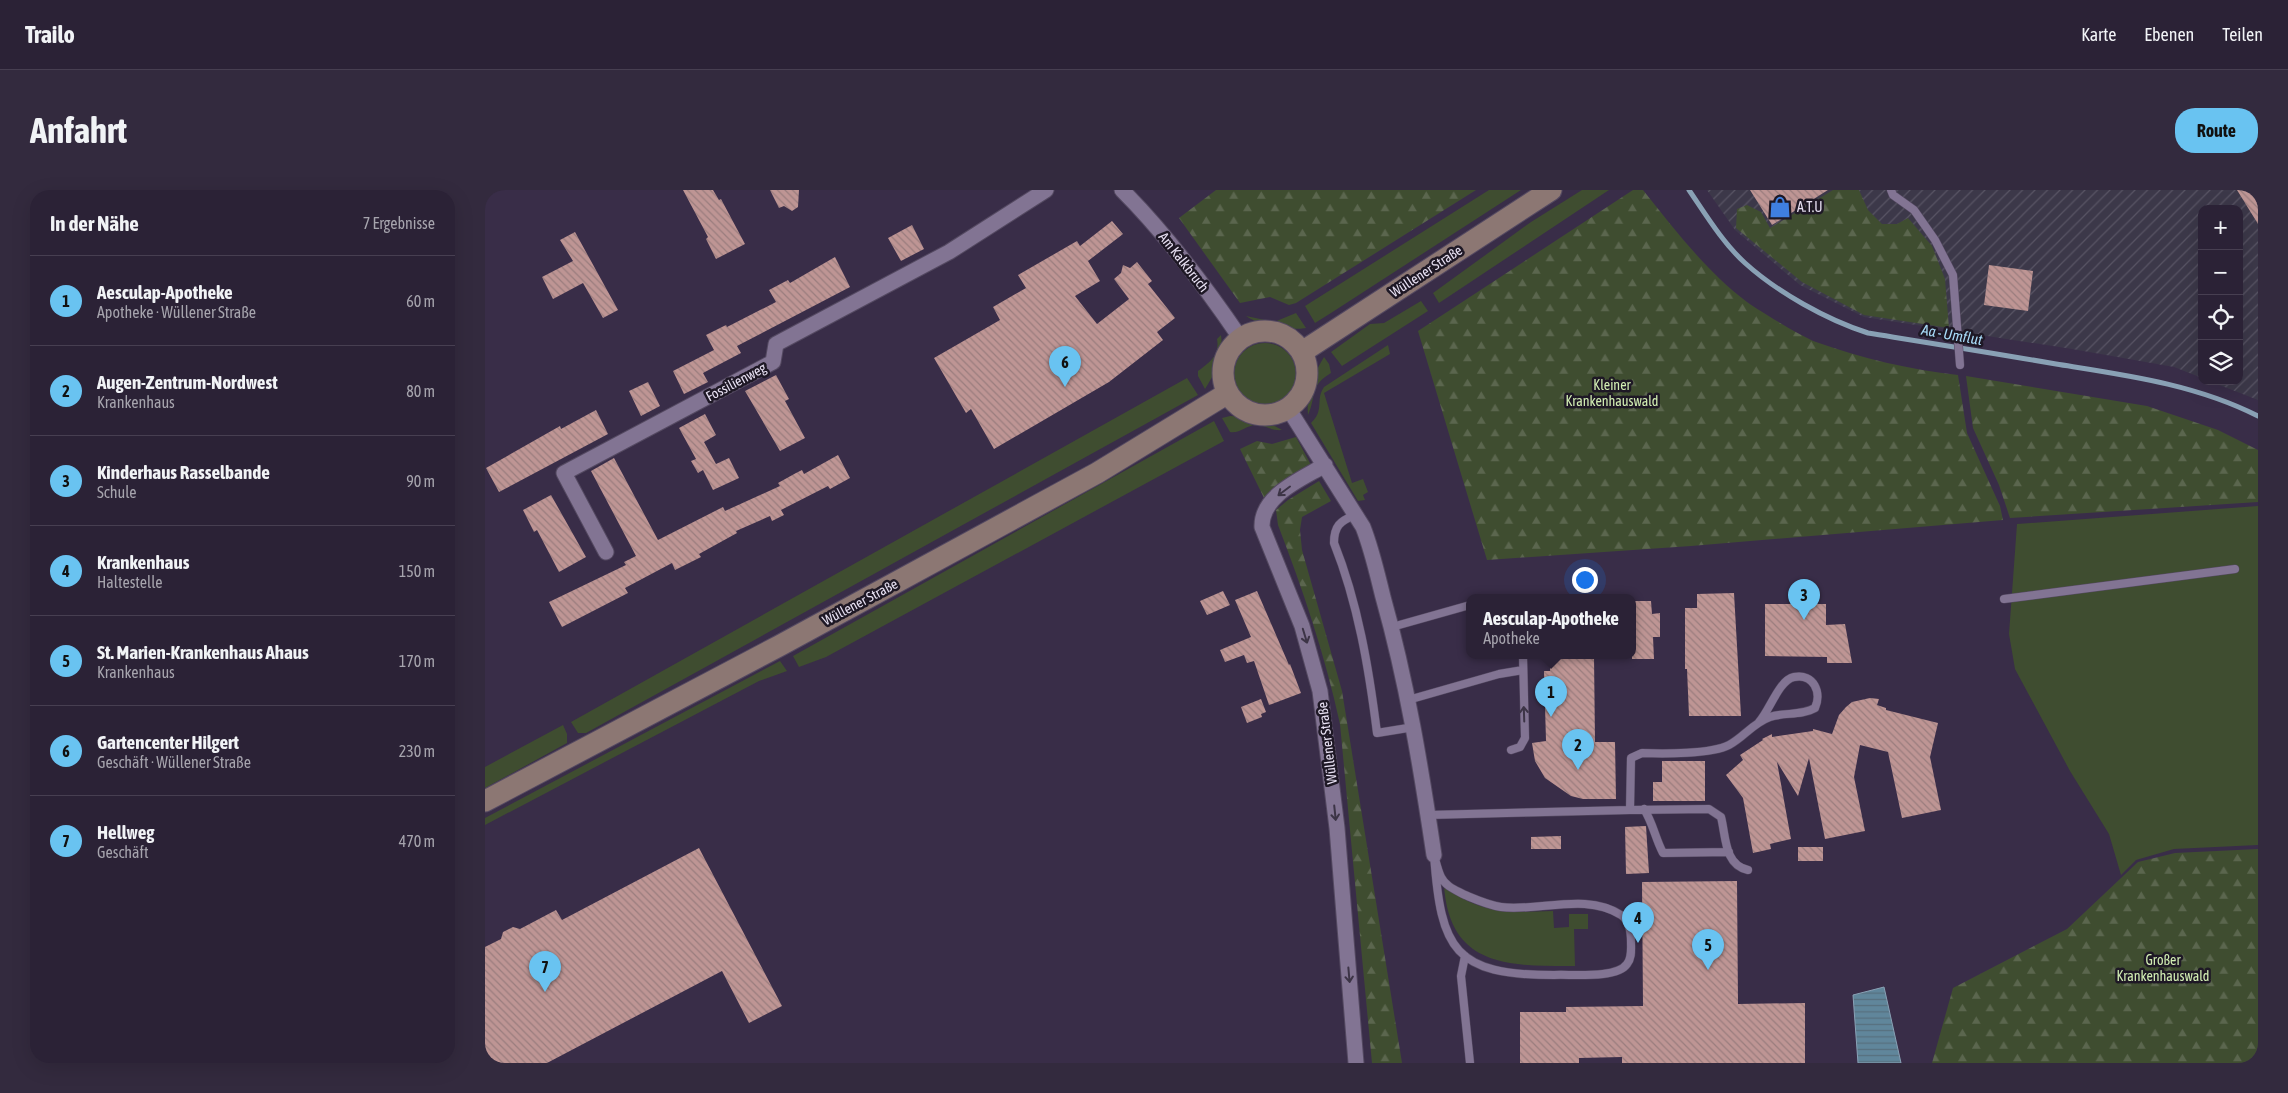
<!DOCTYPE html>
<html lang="de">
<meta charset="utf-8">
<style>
:root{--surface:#2b2236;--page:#332a3e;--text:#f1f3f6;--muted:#a6a4ad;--line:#473f51;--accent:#69c3f1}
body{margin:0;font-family:"Asap Condensed",sans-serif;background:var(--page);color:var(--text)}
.controls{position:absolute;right:15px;top:15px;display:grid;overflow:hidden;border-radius:10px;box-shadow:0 5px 20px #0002}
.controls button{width:45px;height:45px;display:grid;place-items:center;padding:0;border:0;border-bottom:1px solid var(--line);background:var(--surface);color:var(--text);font:25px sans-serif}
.you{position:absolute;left:1099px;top:389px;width:18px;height:18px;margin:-12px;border:4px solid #fff;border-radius:50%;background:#1a73e8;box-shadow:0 0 0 8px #1a73e833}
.badge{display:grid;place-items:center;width:32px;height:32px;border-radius:50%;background:var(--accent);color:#111;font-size:16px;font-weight:700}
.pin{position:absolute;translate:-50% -41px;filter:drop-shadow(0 1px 2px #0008)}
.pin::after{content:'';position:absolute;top:26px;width:18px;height:15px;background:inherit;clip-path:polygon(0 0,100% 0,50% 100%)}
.popup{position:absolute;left:981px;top:404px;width:170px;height:65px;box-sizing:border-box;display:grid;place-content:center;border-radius:10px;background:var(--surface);filter:drop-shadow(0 1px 4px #0005);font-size:16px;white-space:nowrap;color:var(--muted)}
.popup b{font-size:19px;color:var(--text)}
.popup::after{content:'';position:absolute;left:50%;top:100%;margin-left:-10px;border:10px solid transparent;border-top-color:var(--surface)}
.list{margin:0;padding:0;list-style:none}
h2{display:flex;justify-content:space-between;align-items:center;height:65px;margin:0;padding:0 20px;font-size:21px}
h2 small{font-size:16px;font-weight:400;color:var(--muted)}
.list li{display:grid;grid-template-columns:32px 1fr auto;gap:15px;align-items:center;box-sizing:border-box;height:90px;padding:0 20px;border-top:1px solid var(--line)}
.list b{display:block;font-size:19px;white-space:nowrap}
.list p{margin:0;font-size:16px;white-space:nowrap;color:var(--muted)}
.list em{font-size:16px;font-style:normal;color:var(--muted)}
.icon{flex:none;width:28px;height:28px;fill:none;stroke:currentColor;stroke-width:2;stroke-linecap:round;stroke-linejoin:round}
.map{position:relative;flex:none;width:1773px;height:873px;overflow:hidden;border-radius:20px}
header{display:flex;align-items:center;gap:30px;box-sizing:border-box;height:70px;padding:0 25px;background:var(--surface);border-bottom:1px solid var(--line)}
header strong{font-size:24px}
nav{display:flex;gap:28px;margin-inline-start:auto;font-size:18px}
.intro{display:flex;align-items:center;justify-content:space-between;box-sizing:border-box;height:120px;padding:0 30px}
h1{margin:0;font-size:35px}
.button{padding:12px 22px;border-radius:20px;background:var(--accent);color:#111;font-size:18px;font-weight:700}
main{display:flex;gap:30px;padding:0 30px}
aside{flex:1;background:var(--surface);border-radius:20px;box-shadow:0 5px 20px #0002}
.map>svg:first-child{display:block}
.industrial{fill:url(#industrial-furrows)}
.green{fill:#3f4d30}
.forest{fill:url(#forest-firs)}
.water{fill:url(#water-rules);stroke:#89a1b5}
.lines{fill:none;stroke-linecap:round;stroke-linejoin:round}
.stream{stroke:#89a1b5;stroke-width:5}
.building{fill:url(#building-back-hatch)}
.lane-casing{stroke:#544961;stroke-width:9}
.street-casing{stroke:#544961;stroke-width:17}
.secondary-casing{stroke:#544961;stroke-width:23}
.lane{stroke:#827493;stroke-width:8}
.street{stroke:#827493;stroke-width:15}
.secondary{stroke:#8c7773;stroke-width:21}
.oneway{stroke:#3c3446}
.labels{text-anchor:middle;stroke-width:5;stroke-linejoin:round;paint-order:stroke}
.poi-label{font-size:14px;fill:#e8e1f3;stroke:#1e1825;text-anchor:start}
.street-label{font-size:14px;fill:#e8e1f3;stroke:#1e1825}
.park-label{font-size:14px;fill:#d2eeb3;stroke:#1e1825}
.water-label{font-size:15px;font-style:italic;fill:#a8dbf8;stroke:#1e1825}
</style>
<header>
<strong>Trailo</strong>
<nav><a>Karte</a><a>Ebenen</a><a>Teilen</a></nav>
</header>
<div class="intro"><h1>Anfahrt</h1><a class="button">Route</a></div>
<main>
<aside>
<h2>In der Nähe<small>7 Ergebnisse</small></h2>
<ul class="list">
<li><span class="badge">1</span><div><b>Aesculap-Apotheke</b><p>Apotheke · Wüllener Straße</p></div><em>60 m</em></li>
<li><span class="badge">2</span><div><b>Augen-Zentrum-Nordwest</b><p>Krankenhaus</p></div><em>80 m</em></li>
<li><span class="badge">3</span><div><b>Kinderhaus Rasselbande</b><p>Schule</p></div><em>90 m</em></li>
<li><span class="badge">4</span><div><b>Krankenhaus</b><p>Haltestelle</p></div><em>150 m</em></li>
<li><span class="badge">5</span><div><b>St. Marien-Krankenhaus Ahaus</b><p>Krankenhaus</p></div><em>170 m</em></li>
<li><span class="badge">6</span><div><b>Gartencenter Hilgert</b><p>Geschäft · Wüllener Straße</p></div><em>230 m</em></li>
<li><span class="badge">7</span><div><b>Hellweg</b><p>Geschäft</p></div><em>470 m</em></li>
</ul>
</aside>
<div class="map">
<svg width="1773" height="873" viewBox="0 0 1773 873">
<defs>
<pattern id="industrial-furrows" width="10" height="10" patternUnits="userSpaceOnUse" patternTransform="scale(1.25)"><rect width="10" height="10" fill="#3c3849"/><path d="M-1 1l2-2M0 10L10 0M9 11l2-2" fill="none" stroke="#585464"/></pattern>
<pattern id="forest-firs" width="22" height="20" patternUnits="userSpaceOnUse" patternTransform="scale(1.25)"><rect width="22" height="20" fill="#3f4d30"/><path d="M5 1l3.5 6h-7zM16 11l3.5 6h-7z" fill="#5b664e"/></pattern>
<pattern id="water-rules" width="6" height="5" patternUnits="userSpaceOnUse" patternTransform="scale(1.25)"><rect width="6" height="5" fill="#60869b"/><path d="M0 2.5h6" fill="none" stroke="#576f7e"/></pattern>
<pattern id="building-back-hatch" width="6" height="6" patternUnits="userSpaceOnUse" patternTransform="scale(1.25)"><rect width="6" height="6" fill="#be9594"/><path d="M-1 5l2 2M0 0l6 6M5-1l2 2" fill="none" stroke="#9a7d7e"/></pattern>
</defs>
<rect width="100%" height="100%" fill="#392d48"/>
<path class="industrial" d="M1222,0h551v210l-49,-19h30v-172h-37v169l-28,-11 -102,-18 -208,-32 -64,-32 -65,-55z"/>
<path class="green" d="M1004,0h32l-190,123 -16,10 -10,-17z
M1097,0h27l-170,113 -6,-10 98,-71z
M936,111l7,10 -86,55 -11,-14 39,-28 14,-1z
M811,123l10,15c-18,3 -45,-2 -60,-12l28,6z
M736,145c3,20 -5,37 -16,54l-7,-13v-5c12,-9 22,-16 19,-32z
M749 184a31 31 0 1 1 62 0a31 31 0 1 1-62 0Z
M903,155l2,9 -66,39 28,90 11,-4 5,13 -5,3 2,5 -7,1 -47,-78c14,-13 4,-23 13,-36z
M839,167l5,7 2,9c-22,13 -14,22 -23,42 -2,-21 5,-40 16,-58z
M702,188l11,17 -612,338h-8l-7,-11z
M745,226c18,0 37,5 52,14 -10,1 -15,-4 -24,-5 -11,-1 -18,9 -28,7l-8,-14z
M729,231l10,20 -398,216 -27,10 -6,-11z
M1773,316v339l-84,4 -38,11 -15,15 -12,-41 -39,-63 -55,-102 -6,-35 8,-110z
M295,471l7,10 -28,10 -274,144v-7z
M78,535l4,9v9l-82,45v-21z
M959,696c37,29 65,26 109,25l1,17 15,-1v-13h19v15h-14l1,37c-65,0 -125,2 -131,-80z"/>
<path class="forest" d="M731,0h260l-180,113 -7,2 -19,-8 -30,6 -61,-85z
M1148,0h10c32,40 63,81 104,112 14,10 54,34 69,40 45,16 95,28 142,33l9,58 33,73 3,14 -312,26 -204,14 -69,-229z
M1348,0h26l9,20 14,14h15l11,-6 24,28 13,33 4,49 -85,-13 -62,-33 -66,-54 1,-19 10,-4 14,7 9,16z
M1481,186l181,30 71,24 40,20v52l-248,16 -11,-33 -26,-57z
M811,247l15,28 -27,16 -20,17 -24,-49 17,-8 15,3z
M834,291l12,20 -29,16 -2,13 2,20 40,141 60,372h-30l-32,-339c-15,-69 -37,-134 -62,-199l-2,-15 12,-10z
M1773,659v214h-326l21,-75 114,-59 71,-67 37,-9z"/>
<path class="water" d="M1399,797l17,76h-43l-5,-68z"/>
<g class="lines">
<path class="stream" d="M1204,0c17,25 34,53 56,73 32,29 82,57 123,70 62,10 125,20 188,31 69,11 139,20 202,52"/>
</g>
<path class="building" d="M198,0h30l6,10 2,-1 24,45 -29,15 -10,-20 2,-2z
M285,0h29l-1,17 -6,4 -8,-5 -5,2z
M1265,0h78l-56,35z
M1752,0h21v34z
M627,31l11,13 -35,27 12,20 -25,15 22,28 32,-25 -15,-20 7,-6 2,-8 7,3 7,-6 15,19 -4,3 27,34 -18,14 6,8 -54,42 -115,67 -23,-40 -5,4 -32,-55 66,-38 -7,-13 33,-19 -8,-13 59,-34 3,5z
M427,35l12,24 -23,12 -13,-23z
M90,42l43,78 -15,8 -20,-35 -30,16 -11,-22 31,-16 -13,-21z
M350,67l15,30 -113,59 4,7 -38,20 5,9 -24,12 -11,-23 41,-21 -8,-15 20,-10 1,2 49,-25 -7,-12 19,-10 2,3z
M1504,75l44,6 -5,40 -44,-6z
M291,185l13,24 -4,2 20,37 -25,13 -35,-60z
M163,192l12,24 -19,10 -12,-25z
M111,220l12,24 -109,58 -13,-24 74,-42 1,3z
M220,224l11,21 -12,7 12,22 13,-6 10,20 -26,12 -10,-20 -5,3 -7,-12 5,-2 -17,-31z
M353,265l12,23 -20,11 -2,-3 -47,24 3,5 -12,6 -2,-5 -34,15 1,2 -38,21 2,3 -26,13 -3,-7 -47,25 3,5 -66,34 -13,-25 77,-37 -2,-3 12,-6 -45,-85 23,-13 44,82 65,-33 2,4 55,-25 -2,-3 18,-10 6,-3 2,4z
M66,305l35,62 -27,15 -22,-42 -3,2 -11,-22z
M738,401l7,14 -23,10 -7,-14z
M772,401l32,74 1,-1 11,29 -32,12 -15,-44 -7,2 -3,-8 -19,7 -5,-12 31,-13 -16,-37z
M1249,403l7,123h-52l-2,-47h-2v-61h12v-14z
M1147,411h19l1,13 8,-1v24h-7l1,22h-22z
M1280,414h61v21l19,-1 7,39h-25v-6l-62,-1z
M1065,466h44l1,86h20l1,57h-33l-12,-3 -26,-18 -10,-17 -3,-18 14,-2 -2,-70h6z
M1385,508l9,1 -2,6 9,3v2l52,13 -8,34 11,53 -39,8 -14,-66 -28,-7 -6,32 11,54 -40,8 -16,-81 -11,38 -21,-34 14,77 -21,5 1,5 -18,4 -10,-55 -17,-23 17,-15 -3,-5 23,-15 -1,-1 10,-5v3l41,-6v-2l19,5 7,-19 7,-8 6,-5z
M776,509l5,13 -5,2 1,3 -15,6 -6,-16z
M1177,571h43v40h-52v-19h9z
M1161,636l3,47 -23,1 -1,-47z
M1076,646v13h-30v-12z
M1313,657h25v14h-25z
M214,658l83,158 -33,17 -27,-52 -175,92h-62v-116l16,-8 2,-7 10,-5 7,2 36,-19 6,10z
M1252,691l1,123 67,-1v60h-183v-6l-43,1v5h-59v-51h46v-5l77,-1 -1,-124z"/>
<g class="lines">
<g class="lane-casing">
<path id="lane" d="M1406,0l2,5 21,15 21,30 18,35 7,90
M870,325c-15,6 -21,11 -21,28 24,60 35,126 43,190l37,-6
M1519,409l231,-30
M907,437l78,-22
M923,510l91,-26 24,-4
M1026,560l9,-3 5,-9 -2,-82
M1159,619c9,14 11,29 19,44l66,-1
M1145,620l79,-1 12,8c5,19 3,48 27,53
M943,625l202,-5 1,-52 11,-5c21,1 70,1 87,-8 15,-8 24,-22 41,-28 15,-5 31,-1 45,-9 7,-15 -1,-35 -21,-31 -15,3 -24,33 -35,45
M949,665c2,7 4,16 7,22 5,10 15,13 24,18 12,5 23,10 36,12 38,5 85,-15 120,8 9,6 10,17 10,27 0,8 1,16 -4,22 -10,15 -56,10 -73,11 -100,0 -113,-25 -120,-120z
M980,766l-4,20 9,87"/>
</g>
<g class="street-casing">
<path id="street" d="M637,0c45,45 83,96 119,149
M803,218l75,119c9,23 14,46 20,70 24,85 38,171 51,258
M840,275c-23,14 -64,30 -63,62l40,99 18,65 17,137 19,235
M121,362l-42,-79 209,-111 3,-18 173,-92 97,-62"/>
</g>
<g class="secondary-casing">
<path id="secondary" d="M738 183a42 42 0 1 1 84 0a42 42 0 1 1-84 0Z
M817,162l249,-162
M0,611l294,-155 318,-173 131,-80"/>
</g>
<use href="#lane" class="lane"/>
<use href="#street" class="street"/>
<use href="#secondary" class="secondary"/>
</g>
<defs><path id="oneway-shaft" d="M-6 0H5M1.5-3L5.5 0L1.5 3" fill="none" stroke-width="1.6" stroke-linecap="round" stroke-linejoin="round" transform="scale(1.25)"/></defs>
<g class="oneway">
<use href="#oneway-shaft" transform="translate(799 301) rotate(143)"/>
<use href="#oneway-shaft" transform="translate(820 446) rotate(73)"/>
<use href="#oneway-shaft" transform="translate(1039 524) rotate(-92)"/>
<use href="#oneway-shaft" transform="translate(850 623) rotate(84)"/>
<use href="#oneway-shaft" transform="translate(864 785) rotate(85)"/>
</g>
<defs>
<g id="shop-bare" transform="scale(1.725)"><path d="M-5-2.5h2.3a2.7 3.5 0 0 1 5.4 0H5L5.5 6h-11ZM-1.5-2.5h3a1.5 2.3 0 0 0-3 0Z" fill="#3f7fe0" stroke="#1e1825" stroke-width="2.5" paint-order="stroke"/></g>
</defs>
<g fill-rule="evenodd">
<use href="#shop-bare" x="1295" y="17"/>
</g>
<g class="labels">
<g class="poi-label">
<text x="1312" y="22">A.T.U</text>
</g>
<g class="street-label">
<text transform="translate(699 72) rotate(52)" y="5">Am Kalkbruch</text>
<text transform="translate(941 81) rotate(-33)" y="5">Wüllener Straße</text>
<text transform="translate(251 192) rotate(-28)" y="5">Fossilienweg</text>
<text transform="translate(375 412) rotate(-28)" y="5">Wüllener Straße</text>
<text transform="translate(842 553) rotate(-97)" y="5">Wüllener Straße</text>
</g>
<g class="park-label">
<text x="1127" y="200">Kleiner<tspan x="1127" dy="16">Krankenhauswald</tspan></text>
<text x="1678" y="775">Großer<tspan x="1678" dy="16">Krankenhauswald</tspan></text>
</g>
<g class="water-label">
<text transform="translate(1467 145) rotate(10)" y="5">Aa - Umflut</text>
</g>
</g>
</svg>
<div class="controls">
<button>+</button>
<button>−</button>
<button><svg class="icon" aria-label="locate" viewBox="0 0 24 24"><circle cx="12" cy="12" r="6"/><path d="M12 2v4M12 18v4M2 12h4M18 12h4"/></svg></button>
<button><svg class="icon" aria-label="layers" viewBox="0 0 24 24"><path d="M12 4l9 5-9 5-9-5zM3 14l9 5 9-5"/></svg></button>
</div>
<div class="you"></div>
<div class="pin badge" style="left:1066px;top:527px">1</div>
<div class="popup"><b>Aesculap-Apotheke</b>Apotheke</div>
<div class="pin badge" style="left:1093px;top:580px">2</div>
<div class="pin badge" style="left:1319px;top:430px">3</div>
<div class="pin badge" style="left:1153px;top:753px">4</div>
<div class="pin badge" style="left:1223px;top:780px">5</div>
<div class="pin badge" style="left:580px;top:197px">6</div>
<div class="pin badge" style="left:60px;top:802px">7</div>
</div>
</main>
